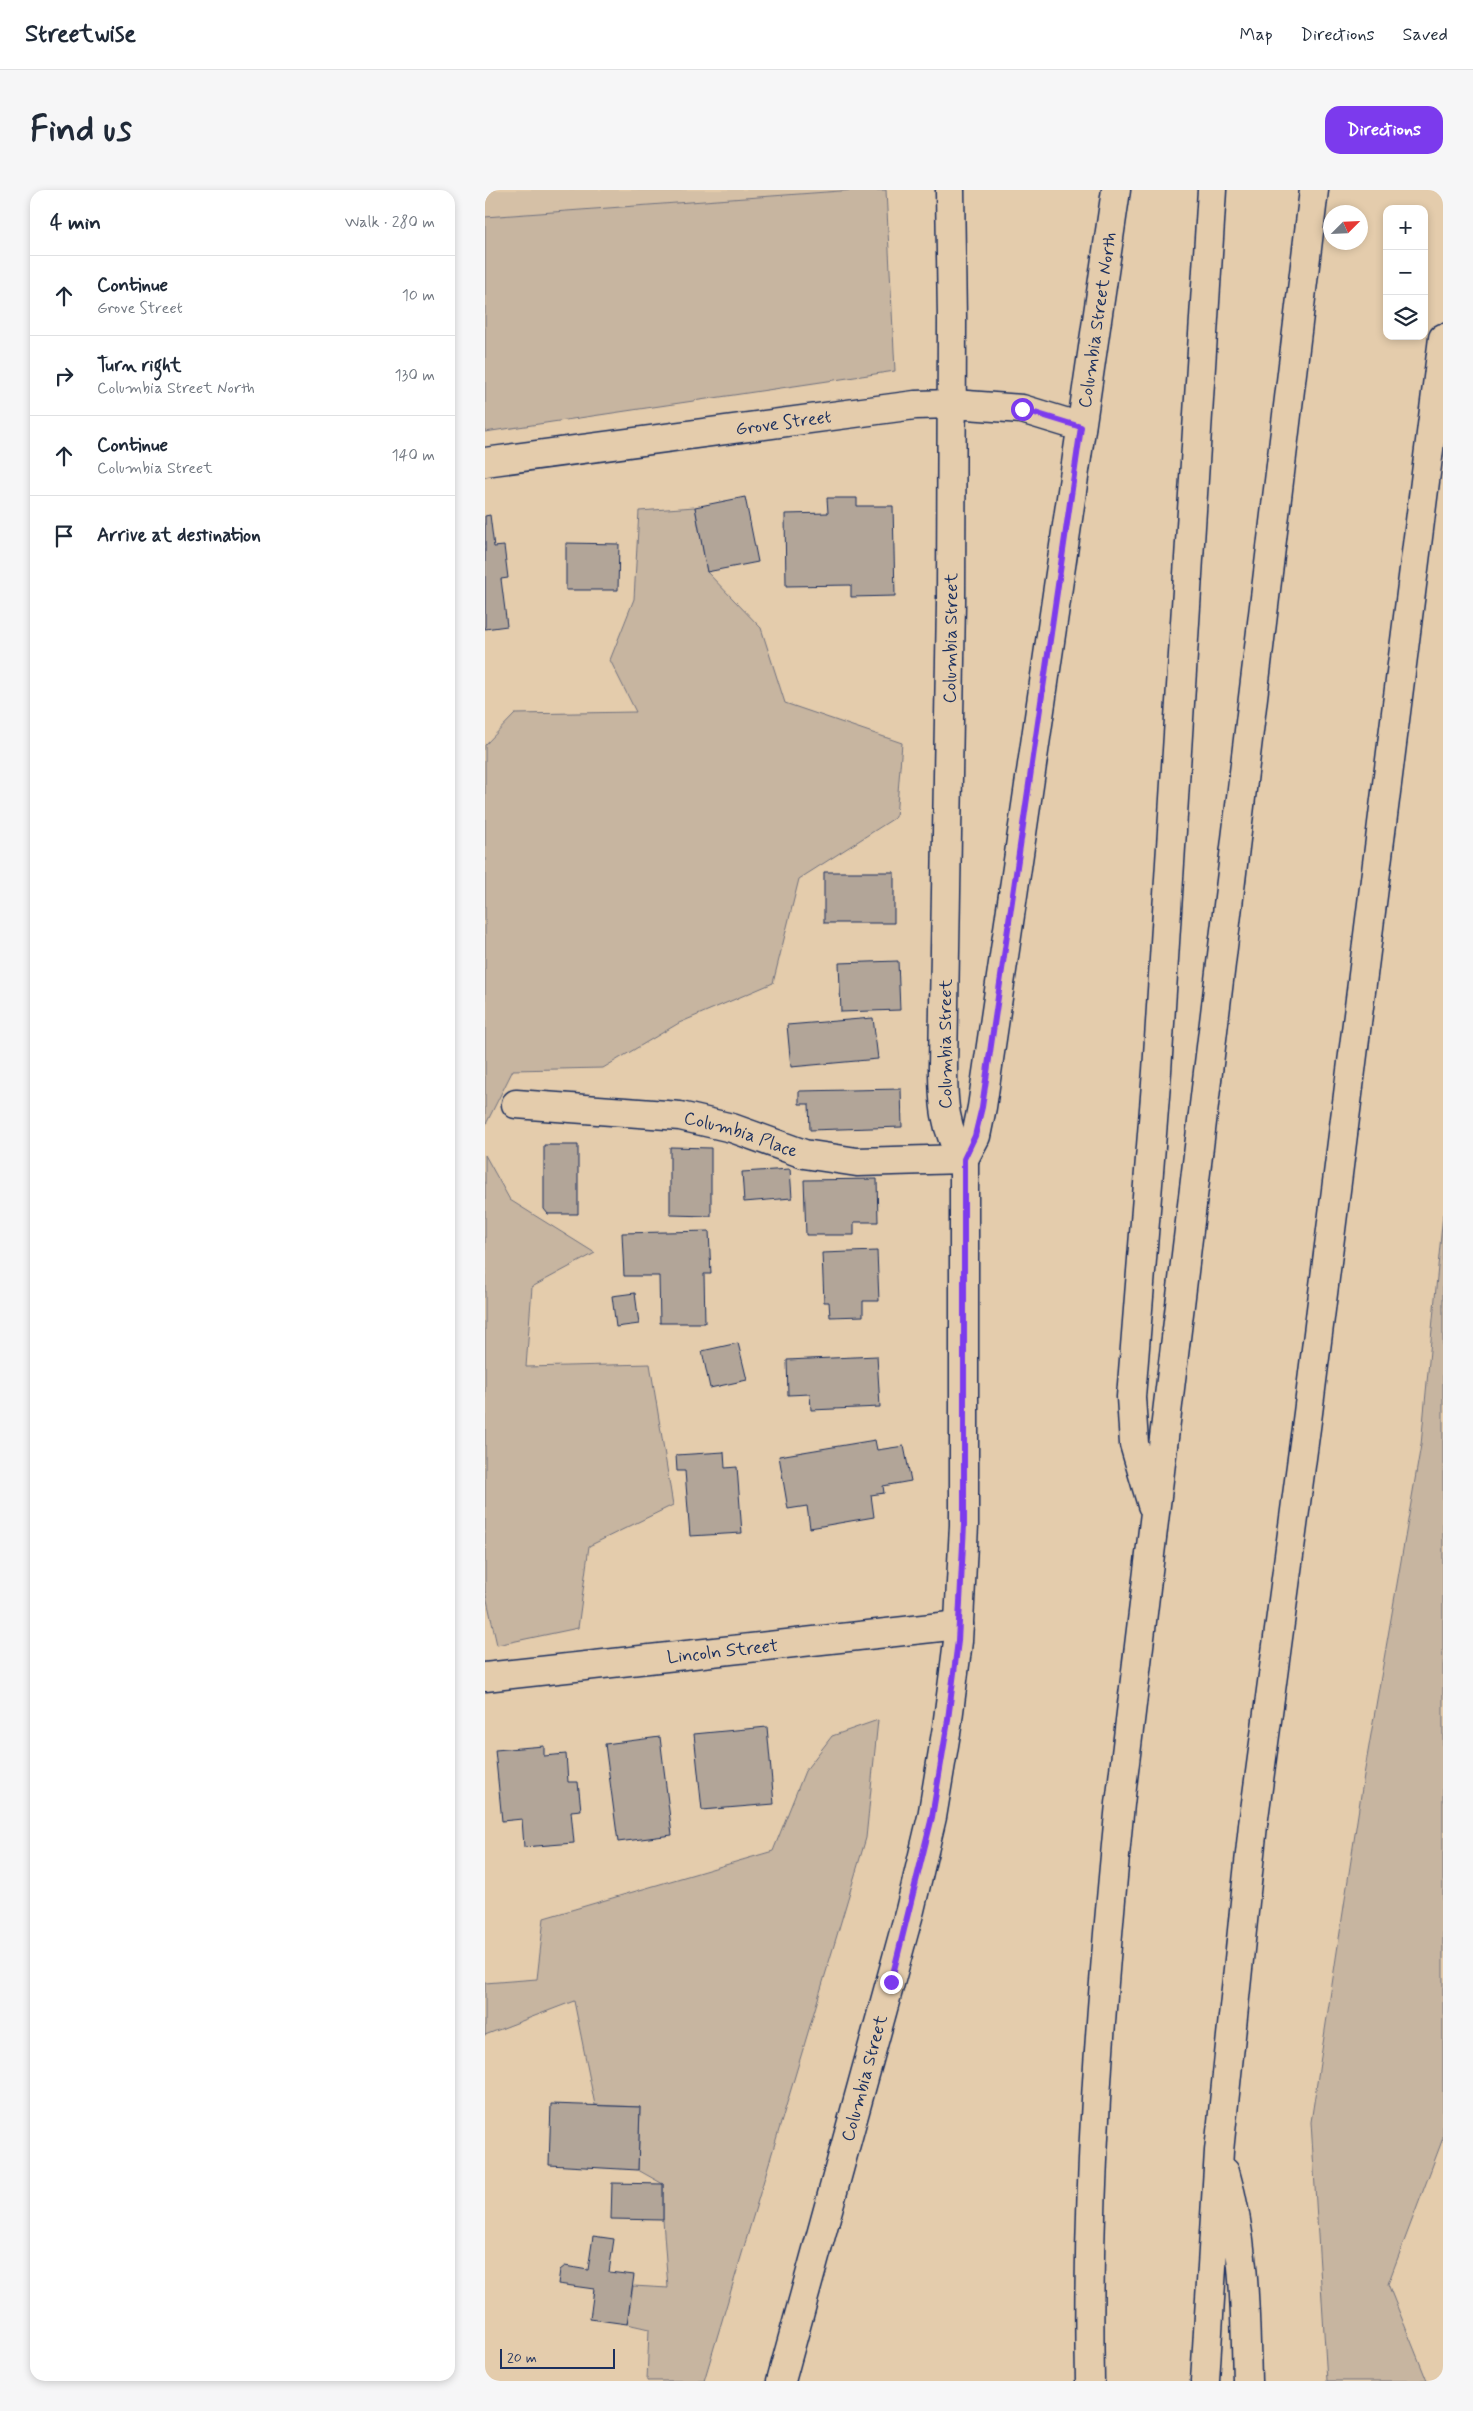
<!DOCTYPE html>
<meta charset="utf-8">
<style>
:root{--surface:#fff;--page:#f6f6f7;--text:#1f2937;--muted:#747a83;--line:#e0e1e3;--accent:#7c3aed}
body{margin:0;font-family:Mynerve,sans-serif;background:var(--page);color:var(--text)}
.controls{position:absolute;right:15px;top:15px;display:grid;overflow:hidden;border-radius:10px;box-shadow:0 2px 8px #0003}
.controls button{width:45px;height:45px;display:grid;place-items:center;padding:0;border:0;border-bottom:1px solid var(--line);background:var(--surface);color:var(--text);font:25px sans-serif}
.compass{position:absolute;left:838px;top:15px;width:45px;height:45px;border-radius:50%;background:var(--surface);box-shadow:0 2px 8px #0003;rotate:66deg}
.scale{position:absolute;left:15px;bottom:12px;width:115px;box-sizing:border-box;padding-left:5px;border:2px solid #1b2f5e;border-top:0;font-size:14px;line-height:18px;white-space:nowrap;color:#1b2f5e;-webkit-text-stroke:4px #e4ccac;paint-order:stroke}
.stop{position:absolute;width:15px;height:15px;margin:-11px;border:4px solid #7c3aed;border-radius:50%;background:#fff}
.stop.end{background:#7c3aed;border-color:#fff;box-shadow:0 1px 5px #0008}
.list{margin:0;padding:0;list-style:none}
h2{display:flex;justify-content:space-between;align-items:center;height:65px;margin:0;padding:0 20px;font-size:21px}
h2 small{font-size:16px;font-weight:400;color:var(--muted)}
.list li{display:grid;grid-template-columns:32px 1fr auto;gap:15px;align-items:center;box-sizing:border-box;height:80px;padding:0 20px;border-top:1px solid var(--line)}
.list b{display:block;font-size:19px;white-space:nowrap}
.list p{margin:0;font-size:16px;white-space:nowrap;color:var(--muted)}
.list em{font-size:16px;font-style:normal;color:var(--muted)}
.icon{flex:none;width:28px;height:28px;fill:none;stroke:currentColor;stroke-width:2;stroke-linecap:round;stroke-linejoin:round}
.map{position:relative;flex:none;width:958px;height:2191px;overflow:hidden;border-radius:15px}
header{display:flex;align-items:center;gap:30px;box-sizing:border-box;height:70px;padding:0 25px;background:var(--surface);border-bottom:1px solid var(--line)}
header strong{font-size:24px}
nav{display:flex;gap:28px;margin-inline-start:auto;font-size:18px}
.intro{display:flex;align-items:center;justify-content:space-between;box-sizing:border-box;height:120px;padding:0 30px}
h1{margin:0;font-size:35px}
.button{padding:12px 22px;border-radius:15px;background:var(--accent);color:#fff;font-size:18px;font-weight:700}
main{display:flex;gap:30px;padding:0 30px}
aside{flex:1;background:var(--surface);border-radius:15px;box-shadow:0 2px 8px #0003}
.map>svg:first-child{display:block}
.built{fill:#d5c0a6}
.green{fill:#c7b5a0;stroke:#71727f}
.building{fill:#b2a598;stroke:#1b2f5e}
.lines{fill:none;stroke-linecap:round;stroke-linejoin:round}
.minor-casing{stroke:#1b2f5e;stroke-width:31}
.highway-casing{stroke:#1b2f5e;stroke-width:31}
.minor{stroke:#e4ccac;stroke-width:28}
.highway{stroke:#e4ccac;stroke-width:28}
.route{stroke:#7c3aed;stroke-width:6}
.labels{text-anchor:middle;stroke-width:4;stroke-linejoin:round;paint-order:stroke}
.street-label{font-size:18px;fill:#1b2f5e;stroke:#e4ccac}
</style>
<header>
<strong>Streetwise</strong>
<nav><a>Map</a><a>Directions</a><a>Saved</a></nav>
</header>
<div class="intro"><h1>Find us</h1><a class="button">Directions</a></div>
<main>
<aside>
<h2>4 min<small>Walk · 280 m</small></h2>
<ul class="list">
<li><svg class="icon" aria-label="ahead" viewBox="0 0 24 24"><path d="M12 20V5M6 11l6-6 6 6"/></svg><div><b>Continue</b><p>Grove Street</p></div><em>10 m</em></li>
<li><svg class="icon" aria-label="right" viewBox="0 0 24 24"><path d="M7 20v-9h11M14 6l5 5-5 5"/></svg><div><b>Turn right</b><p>Columbia Street North</p></div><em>130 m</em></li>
<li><svg class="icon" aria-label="ahead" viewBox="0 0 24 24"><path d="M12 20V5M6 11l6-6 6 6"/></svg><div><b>Continue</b><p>Columbia Street</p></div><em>140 m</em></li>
<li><svg class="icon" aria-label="arrive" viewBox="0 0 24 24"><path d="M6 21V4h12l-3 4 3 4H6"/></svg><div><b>Arrive at destination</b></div></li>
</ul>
</aside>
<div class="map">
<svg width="958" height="2191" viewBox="0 0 958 2191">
<rect width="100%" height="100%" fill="#e4ccac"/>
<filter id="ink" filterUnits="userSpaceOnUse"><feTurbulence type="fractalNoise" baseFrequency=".02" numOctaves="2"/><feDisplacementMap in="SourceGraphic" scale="10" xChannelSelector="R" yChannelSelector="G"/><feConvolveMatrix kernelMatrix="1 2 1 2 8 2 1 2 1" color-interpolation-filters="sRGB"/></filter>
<g filter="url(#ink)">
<path class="built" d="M0,0h369l-369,27z"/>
<path class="green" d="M369,0h32l9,181 -410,61v-215z
M210,317l12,65 54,56 24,75 117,40 -6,74 -97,62 -26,104 -94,40 -76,45 -90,2 -28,56v-381l30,-31 121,-2 -26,-52 24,-61 5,-88z
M0,965l25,45 85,53 -63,34 -6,80 124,-3 23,141 -84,41 -11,82 -81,17 -12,-54z
M958,1024v924l-55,146 39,97h-100l-16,-259 53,-347 57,-330z
M393,1530l-12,118 -162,543h-57l2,-52 -22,-5 6,-38 35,2 -5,-68v-36l-25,-14 2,-63 -45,-2 -21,-104 -89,34v-52l52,-4 7,-61 229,-67 32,-80 27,-35z"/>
<path class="building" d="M260,307l13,65 -51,10 -12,-65z
M342,308h30v8h36l2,90 -44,1v-12l-65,1 -1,-72 43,-1z
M5,325l4,32 10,-1 4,32 -7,1 6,47 -22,3v-113z
M81,353l53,1 -1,46h-52z
M339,682h70v51h-70z
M413,771l2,49 -59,2 -2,-49z
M388,828l5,41 -87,8 -4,-42z
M416,899l1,38 -92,3 -1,-26h-10v-13z
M59,955h34v69h-30l-4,-5z
M185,957l41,1v68l-41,-1z
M305,979l2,29 -48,4 -2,-30z
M392,989l1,43h-24v13h-48l-2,-55z
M224,1041l2,43h-7l1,49h-45l-1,-47h-35l-2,-43z
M392,1061l2,50h-16v15l-33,1 -1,-15h-5l-2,-49z
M150,1103l4,31 -23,3 -4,-31z
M253,1153l9,37 -37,8 -8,-37z
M392,1166l3,51 -69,3 -1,-16 -22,1 -1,-35z
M390,1250l2,10 27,-4 7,35 -28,5 1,7 -13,2 3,22 -64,11 -3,-22 -19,3 -9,-53z
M239,1262l1,16 12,-1 5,66 -52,3 -5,-65h-8l-1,-16z
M282,1537l7,77 -72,6 -8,-76z
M175,1547l12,98 -54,7 -13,-98z
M59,1556v10l22,-2 2,28h10l3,28 -10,1 3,32 -50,4 -2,-28 -20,2 -7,-71z
M66,1914l89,3 -2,63 -89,-5z
M127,1993l51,1v36l-52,-1z
M108,2046l21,3 -5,33 25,3 -7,49 -37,-5 4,-30 -36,-5 2,-14 5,-4 23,4z"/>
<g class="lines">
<g class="minor-casing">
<g id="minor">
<path id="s1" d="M0,272l430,-57 38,-1 69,5 59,18"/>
<path id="s2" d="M31,914l164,12 52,12 72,26 53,8 107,-3"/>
<path id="s3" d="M479,969l12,-23 6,-29 134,-917"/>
<path id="s4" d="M0,1487l474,-52"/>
<path id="s5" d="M296,2191l129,-471 22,-93 15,-90 11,-86 6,-116v-366c-20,-28 -21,-59 -21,-93l8,-464 1,-283 -2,-129"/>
</g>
</g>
<g class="highway-casing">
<path id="highway" d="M667,1315l-18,-61 -3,-47 26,-326 55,-881
M740,1982c20,68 20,138 22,209
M605,2191c-4,-193 11,-385 30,-577l194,-1614
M720,2191l14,-230 34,-326 55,-412 135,-1075"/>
</g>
<use href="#minor" class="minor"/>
<use href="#highway" class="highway"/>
</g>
</g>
<g class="lines" filter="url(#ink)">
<path class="route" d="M406,1792l41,-165 15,-90 11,-86 6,-116v-366l11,-23 7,-29 99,-680 -59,-18"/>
</g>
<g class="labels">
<g class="street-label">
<text dy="6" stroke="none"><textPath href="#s3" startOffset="851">Columbia Street North</textPath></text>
<text dy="6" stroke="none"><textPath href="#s1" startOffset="301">Grove Street</textPath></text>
<text dy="6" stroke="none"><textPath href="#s5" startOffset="1769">Columbia Street</textPath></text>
<text transform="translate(460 854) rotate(-90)" y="6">Columbia Street</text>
<text dy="6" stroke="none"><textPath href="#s2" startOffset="228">Columbia Place</textPath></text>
<text dy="6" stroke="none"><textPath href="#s4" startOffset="239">Lincoln Street</textPath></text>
<text dy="6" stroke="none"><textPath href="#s5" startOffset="314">Columbia Street</textPath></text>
</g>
</g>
</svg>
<div class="controls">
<button>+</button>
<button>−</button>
<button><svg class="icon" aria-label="layers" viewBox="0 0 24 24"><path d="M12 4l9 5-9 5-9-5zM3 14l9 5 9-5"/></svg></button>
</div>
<svg class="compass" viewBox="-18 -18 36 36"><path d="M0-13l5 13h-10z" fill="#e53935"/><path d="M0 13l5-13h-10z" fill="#747a83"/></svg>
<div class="scale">20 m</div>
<div class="stop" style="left:537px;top:219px"></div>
<div class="stop end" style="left:406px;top:1792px"></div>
</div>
</main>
